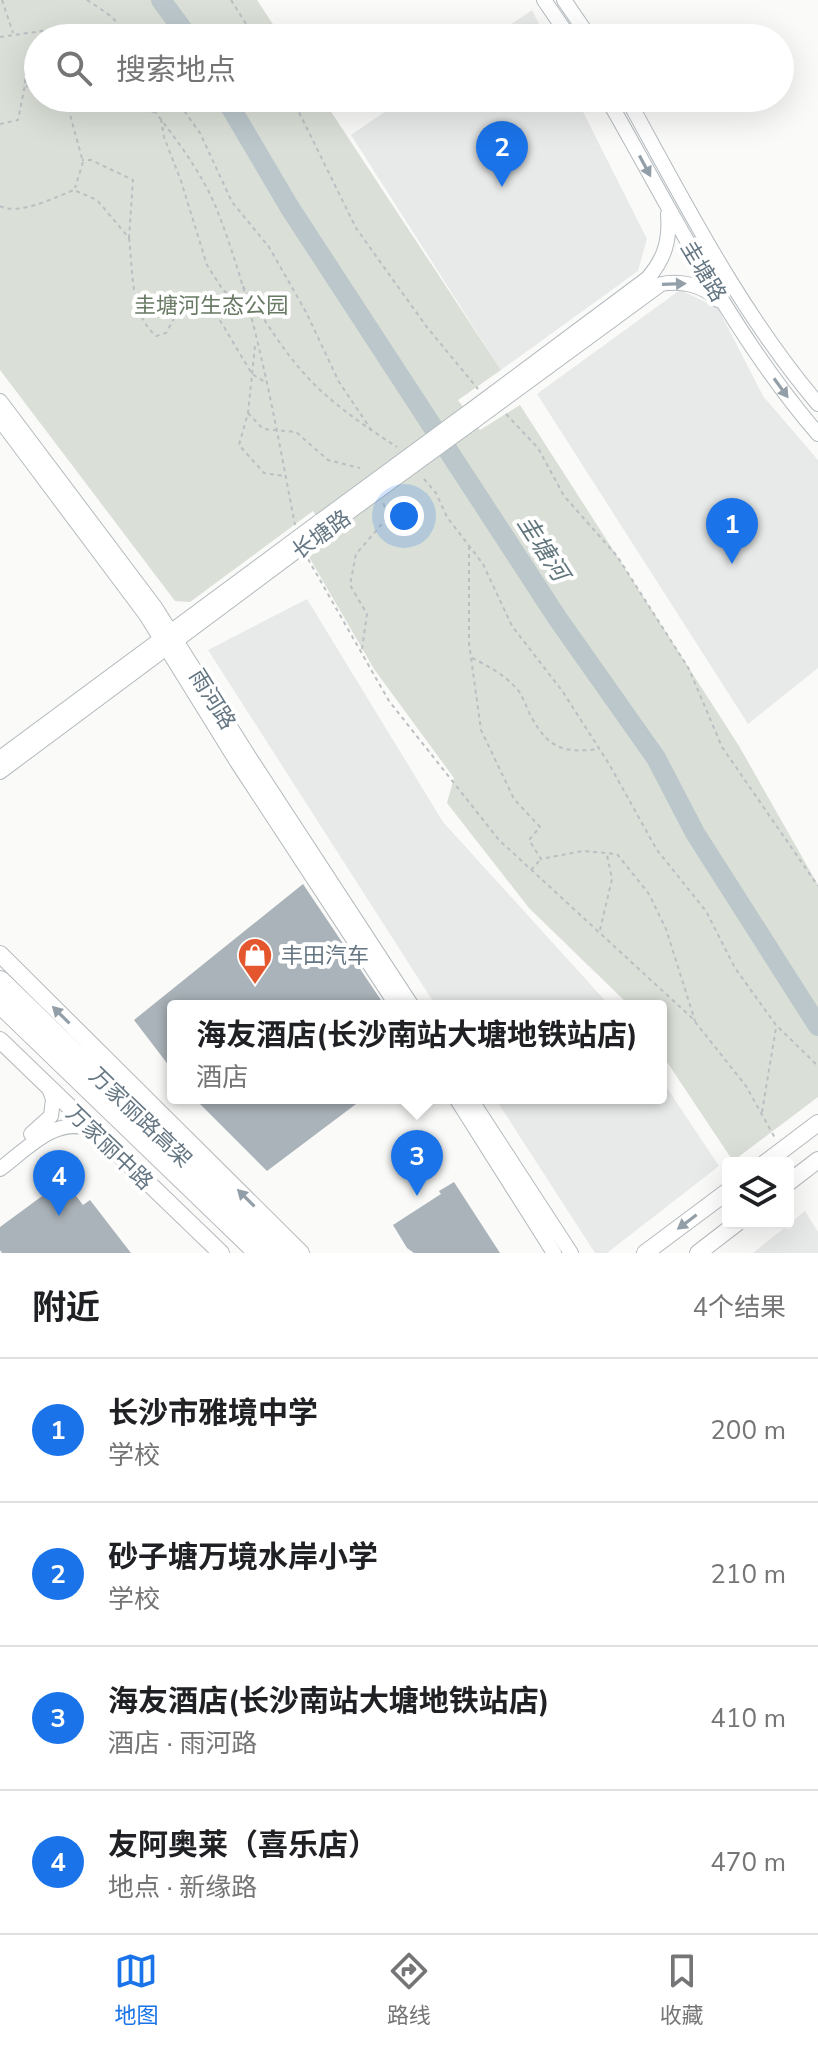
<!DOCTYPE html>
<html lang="zh">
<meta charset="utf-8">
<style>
:root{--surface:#fff;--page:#f2f2f2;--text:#202124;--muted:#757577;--line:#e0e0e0;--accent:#1a73e8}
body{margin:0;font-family:"Nunito Sans","Noto Sans SC",sans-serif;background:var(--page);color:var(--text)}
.controls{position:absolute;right:24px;bottom:24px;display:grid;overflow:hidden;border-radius:8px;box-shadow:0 8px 32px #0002}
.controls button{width:72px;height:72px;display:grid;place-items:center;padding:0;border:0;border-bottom:2px solid var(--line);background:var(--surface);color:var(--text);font:40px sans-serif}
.you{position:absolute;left:404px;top:516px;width:28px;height:28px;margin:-20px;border:6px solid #fff;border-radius:50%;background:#1a73e8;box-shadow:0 0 0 12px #1a73e833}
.badge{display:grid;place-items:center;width:52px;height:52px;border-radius:50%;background:var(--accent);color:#fff;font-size:26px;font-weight:700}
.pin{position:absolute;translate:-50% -66px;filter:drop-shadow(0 2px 4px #0008)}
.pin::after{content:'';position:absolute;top:42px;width:28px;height:24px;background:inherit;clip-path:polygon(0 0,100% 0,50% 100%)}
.popup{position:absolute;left:167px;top:1000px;width:500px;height:104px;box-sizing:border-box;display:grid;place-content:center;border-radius:8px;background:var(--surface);filter:drop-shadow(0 2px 6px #0005);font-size:26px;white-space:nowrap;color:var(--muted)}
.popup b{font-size:30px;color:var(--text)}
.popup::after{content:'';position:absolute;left:50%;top:100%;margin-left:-16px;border:16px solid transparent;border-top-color:var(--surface)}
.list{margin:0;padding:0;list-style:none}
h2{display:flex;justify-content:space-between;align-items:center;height:104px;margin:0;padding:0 32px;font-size:34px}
h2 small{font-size:26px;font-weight:400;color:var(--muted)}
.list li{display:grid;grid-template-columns:52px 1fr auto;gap:24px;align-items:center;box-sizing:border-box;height:144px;padding:0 32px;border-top:2px solid var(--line)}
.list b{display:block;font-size:30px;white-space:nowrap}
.list p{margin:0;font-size:26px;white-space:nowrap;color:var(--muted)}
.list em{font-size:26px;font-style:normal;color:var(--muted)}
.icon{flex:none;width:44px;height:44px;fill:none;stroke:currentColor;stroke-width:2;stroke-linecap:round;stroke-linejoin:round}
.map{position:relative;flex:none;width:818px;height:1253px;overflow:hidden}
.search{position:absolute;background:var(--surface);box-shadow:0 8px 32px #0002;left:24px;right:24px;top:24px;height:88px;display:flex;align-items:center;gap:20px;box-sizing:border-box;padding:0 28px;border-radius:44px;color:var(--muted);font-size:30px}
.sheet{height:680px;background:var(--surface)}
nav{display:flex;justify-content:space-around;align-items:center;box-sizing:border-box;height:112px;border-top:2px solid var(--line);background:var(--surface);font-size:22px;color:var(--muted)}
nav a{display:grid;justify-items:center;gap:4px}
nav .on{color:var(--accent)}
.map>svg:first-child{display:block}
.built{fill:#e8e9e9}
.green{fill:#dadfd7}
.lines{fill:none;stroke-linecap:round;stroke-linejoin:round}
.river{stroke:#bbc7cb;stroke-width:20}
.building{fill:#aab3b9}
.secondary-casing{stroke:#b3babf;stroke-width:16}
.primary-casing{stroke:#b5babe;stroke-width:18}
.highway-casing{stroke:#b4b9bd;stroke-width:22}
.path{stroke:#bbbfc2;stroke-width:2;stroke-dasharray:4 4;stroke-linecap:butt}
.secondary{stroke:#fff;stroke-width:14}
.primary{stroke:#fff;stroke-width:16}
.highway{stroke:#fff;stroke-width:20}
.secondary-bridge-casing{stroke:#b3babf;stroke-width:16;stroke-linecap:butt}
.secondary-bridge{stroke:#fff;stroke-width:14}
.oneway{fill:#939fa8}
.labels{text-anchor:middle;stroke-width:8;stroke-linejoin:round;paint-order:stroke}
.street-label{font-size:22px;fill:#657683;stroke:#fff}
.park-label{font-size:22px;fill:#687a64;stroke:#fff}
.poi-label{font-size:22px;fill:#657683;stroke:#fff;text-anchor:start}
.water-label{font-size:24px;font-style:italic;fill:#60757c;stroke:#fff}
</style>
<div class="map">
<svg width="818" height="1253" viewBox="0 0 818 1253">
<rect width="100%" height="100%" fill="#fafaf8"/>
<path class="built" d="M532,10l14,28h-55z
M405,98h171l71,141 -9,32 -137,99 -150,-235z
M680,290l38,18 45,88 55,64v208l-70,56 -211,-330z
M307,599l136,223 167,184h-174l-228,-356z
M661,1079l58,87 -112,87h-12l-100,-155h166z
M805,1211l13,21v21h-65z"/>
<path class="green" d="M0,0h257l25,38h-244v60h284l179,272 -43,30 22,30 40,-25 219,341 79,139v212l-85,64 -72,-108v-47h-31l-101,-98 -82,-105 7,-25 -80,-109 -65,-112 24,-19 -20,-27 -123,91 -15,-1 -175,-231z"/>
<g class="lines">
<path class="river" d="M161,0l28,38
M225,98l65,110 268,411 98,139 39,75 123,193"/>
</g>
<path class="building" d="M303,884l82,122h-212v65l-39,-51z
M194,1098h170l-97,73z
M64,1180l19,25 7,-5 41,53h-129l-2,-3v-23z
M454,1182l46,71h-86l-7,-5 -14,-23 48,-31 -2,-3z"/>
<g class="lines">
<g class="secondary-casing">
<path id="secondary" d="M544,0l26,38
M564,0l26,38
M607,98c66,115 124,235 211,336
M627,98c58,105 113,214 191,306
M0,401l155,206 93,148 164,251
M467,413l181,-135c17,-20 22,-38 20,-64
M0,420l146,195 91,147 160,244
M473,422l188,-138c20,-4 42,1 57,16
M0,758l320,-237
M0,772l326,-243
M456,1098l98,155
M470,1098l101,155
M31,1134l20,-18 2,-17 -4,-11
M0,1169c27,-20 55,-53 91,-40"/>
</g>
<g class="primary-casing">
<path id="primary" d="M0,954l301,299
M0,1040l221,213
M765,1163l53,-40
M788,1183l30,-23
M645,1253l83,-62
M698,1253l39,-30"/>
</g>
<g class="highway-casing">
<path id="highway" d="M0,981l281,272
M0,1003l259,250"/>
</g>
<path class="path" d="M2,0l11,33
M87,0c15,10 33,19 38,38
M231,0l24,38
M0,37l56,-8 19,9
M26,86l12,2
M55,98l14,13 14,51 -8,26
M97,98h4
M130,98l25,15
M144,98c25,31 59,75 73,112 39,99 58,211 78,315
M175,98l25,35 32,69 37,45 37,65 33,70 33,49
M292,98l64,130 70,98 52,63
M161,119l3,18 17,44 26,84 16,25 23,19
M0,124l18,-4 7,-35v-16l13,-2
M0,206c18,10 56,-9 74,-16l23,10 32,38 4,-58 -42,-20h-9
M129,238c4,32 1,76 27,98l10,-3 14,-25 10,-12 19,6 43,72 13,8
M243,286c22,35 44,72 74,101 24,23 52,42 80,60
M255,346l-7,67 -9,32 25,28 20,3
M248,413l15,16 33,3 32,28 32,8
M506,414l32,34 26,48 53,60 72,113 33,78 96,139
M424,479l12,14 11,24 36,47 29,62 51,66 46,72 48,86 49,61 29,57 41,57 42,41
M469,546v97l12,87 33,69 26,28 -11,13 12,19 42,-8 34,3 32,40 17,35 29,92
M308,559l81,142 110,139 193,178 54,68 29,52
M362,649l5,-35 -17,-29 6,-31 32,-37 -5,-15
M472,658c17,8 34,18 46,32 6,8 9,20 14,28 17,32 34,35 67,31
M531,870l9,-10
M600,930l12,-51 -5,-24
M762,1112l14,-84"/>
<use href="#secondary" class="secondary"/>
<use href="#primary" class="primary"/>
<use href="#highway" class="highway"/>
<g class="secondary-bridge-casing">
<path id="secondary-bridge" d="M320,521l147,-108
M326,529l147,-107"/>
</g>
<use href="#secondary-bridge" class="secondary-bridge"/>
</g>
<defs><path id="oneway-solid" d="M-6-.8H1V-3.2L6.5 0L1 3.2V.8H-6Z" transform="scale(2)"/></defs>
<g class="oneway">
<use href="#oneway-solid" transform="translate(645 166) rotate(62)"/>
<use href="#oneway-solid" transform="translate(674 284) rotate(-2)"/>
<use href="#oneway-solid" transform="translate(781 388) rotate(54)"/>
<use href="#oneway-solid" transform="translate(61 1015) rotate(-135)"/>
<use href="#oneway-solid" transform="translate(246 1198) rotate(-135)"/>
<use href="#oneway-solid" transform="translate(687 1222) rotate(143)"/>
</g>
<defs>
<g id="shop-pin" transform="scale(1.8)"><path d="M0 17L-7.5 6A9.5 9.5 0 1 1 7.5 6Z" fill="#e4572e" stroke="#fff"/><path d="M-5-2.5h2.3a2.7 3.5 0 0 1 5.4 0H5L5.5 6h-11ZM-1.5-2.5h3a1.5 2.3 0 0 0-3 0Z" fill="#fff"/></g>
</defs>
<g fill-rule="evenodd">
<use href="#shop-pin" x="255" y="955"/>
</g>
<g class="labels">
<g class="street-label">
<text transform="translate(704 271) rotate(59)" y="8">圭塘路</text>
<text transform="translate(321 534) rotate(-36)" y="8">长塘路</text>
<text transform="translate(213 699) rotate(58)" y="8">雨河路</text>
<text transform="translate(141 1117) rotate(44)" y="8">万家丽路高架</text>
<text transform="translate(110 1147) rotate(44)" y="8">万家丽中路</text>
</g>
<g class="park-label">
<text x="211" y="313">圭塘河生态公园</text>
</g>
<g class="poi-label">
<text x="281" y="963">丰田汽车</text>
</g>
<g class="water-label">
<text transform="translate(543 548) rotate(57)" y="8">圭塘河</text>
</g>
</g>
</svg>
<div class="controls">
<button><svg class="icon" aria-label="layers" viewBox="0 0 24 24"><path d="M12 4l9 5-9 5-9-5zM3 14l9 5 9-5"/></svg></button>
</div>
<div class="you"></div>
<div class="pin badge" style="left:732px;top:564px">1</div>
<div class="pin badge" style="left:502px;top:187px">2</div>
<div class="pin badge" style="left:417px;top:1196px">3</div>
<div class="popup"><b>海友酒店(长沙南站大塘地铁站店)</b>酒店</div>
<div class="pin badge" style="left:59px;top:1216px">4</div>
<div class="search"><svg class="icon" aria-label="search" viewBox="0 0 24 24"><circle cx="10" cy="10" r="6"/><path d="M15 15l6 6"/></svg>搜索地点</div>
</div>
<section class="sheet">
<h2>附近<small>4个结果</small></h2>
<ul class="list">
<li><span class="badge">1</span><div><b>长沙市雅境中学</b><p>学校</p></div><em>200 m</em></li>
<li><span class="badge">2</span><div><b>砂子塘万境水岸小学</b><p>学校</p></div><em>210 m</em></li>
<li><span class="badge">3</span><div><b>海友酒店(长沙南站大塘地铁站店)</b><p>酒店 · 雨河路</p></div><em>410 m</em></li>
<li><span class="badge">4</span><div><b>友阿奥莱（喜乐店）</b><p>地点 · 新缘路</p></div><em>470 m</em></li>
</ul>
</section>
<nav>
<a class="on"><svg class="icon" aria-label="map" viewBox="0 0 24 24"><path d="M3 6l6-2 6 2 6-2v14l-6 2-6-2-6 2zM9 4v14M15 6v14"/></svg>地图</a>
<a><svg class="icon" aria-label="directions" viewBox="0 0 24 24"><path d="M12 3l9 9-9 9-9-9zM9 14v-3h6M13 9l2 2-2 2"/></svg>路线</a>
<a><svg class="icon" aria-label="saved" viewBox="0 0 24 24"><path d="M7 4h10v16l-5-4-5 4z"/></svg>收藏</a>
</nav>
